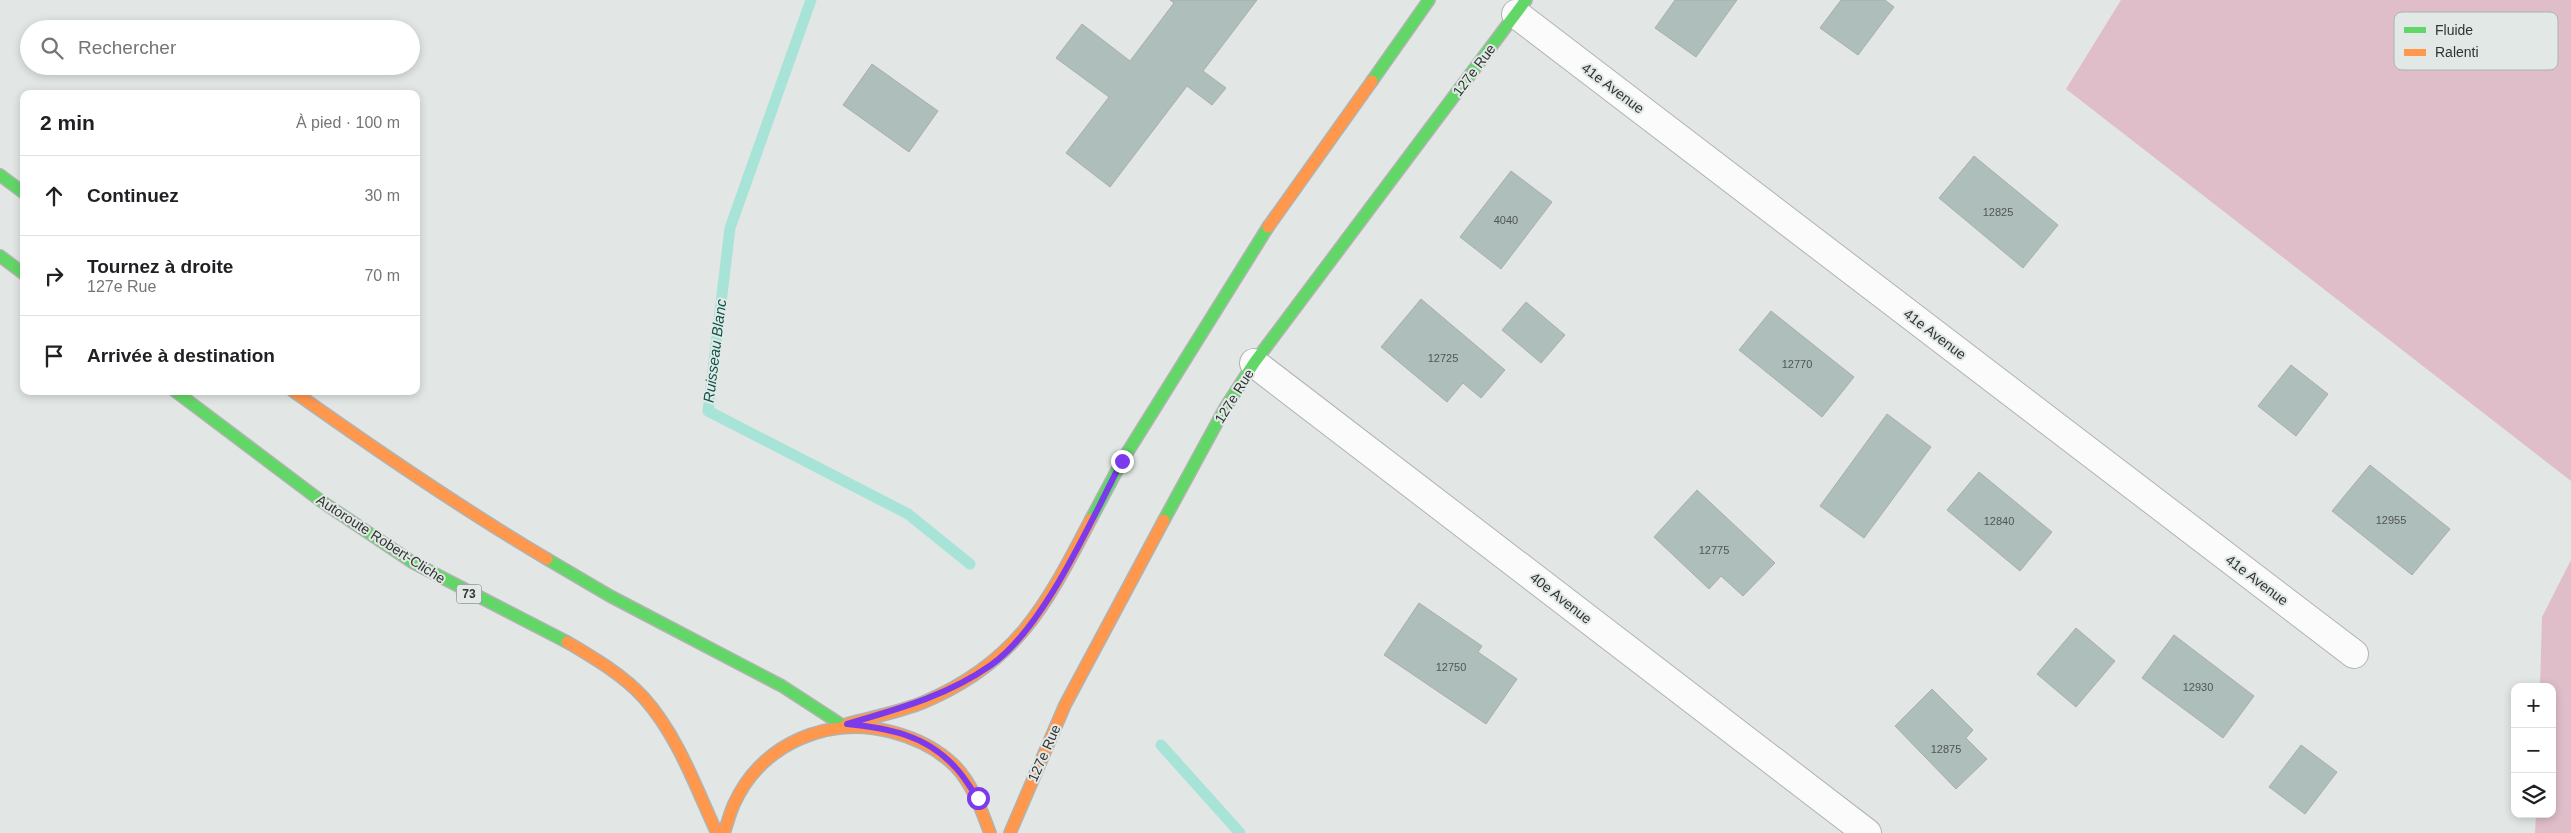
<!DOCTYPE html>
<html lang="fr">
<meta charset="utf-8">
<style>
:root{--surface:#fff;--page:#f2f2f2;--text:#202124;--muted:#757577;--line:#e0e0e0}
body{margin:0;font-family:Arial,sans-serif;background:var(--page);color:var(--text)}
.controls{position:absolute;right:15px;bottom:15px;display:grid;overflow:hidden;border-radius:10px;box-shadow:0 2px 8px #0003}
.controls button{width:45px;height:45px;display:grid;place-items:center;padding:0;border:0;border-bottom:1px solid var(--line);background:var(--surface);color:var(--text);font:25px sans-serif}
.stop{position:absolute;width:15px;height:15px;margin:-11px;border:4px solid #7c3aed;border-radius:50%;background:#fff}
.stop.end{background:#7c3aed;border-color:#fff;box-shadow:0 1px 5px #0008}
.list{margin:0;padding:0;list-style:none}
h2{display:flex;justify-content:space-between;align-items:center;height:65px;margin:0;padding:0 20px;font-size:21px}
h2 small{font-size:16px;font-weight:400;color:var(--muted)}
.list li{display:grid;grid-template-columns:32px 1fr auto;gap:15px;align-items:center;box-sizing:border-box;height:80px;padding:0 20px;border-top:1px solid var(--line)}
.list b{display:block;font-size:19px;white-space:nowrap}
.list p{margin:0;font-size:16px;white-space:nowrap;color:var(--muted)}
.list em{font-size:16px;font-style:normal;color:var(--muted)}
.icon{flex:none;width:28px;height:28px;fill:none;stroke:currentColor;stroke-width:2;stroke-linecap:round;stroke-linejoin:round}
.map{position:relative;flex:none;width:2571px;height:833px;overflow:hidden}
.search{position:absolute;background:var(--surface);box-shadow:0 2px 8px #0003;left:20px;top:20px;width:400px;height:55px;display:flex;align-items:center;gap:12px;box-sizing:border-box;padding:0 18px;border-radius:28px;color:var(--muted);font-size:19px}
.panel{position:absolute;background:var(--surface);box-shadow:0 2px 8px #0003;left:20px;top:90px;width:400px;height:305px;border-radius:10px}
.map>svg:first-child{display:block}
.forest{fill:#dfbeca}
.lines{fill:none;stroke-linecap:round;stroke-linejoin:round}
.stream{stroke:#a8e3d7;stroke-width:11}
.building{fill:#adbebb;stroke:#aaaead}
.street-casing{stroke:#b0b3b2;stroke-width:30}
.fast-casing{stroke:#b0b3b2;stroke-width:14}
.slow-casing{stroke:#b0b3b2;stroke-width:14}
.street{stroke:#fbfbfb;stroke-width:28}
.fast{stroke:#63d668;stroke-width:11}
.slow{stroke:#ff974d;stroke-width:11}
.route{stroke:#7c3aed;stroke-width:6}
.labels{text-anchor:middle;stroke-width:4;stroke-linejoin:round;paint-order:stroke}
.number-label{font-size:11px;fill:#505655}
.shield{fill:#e1e8e6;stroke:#666a69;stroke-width:1}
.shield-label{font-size:12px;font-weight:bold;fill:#313433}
.street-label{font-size:14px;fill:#313433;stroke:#e1e8e6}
.water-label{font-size:15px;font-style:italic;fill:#0d544a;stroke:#e1e8e6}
.key{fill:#e1e8e6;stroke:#acb2b0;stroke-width:1}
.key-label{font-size:14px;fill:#313433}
</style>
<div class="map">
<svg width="2571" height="833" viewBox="0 0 2571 833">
<rect width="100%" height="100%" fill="#e2e7e5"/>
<path class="forest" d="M2121,0h450v481l-505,-392z
M2571,560v273h-36l1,-19h16v-127h-12l2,-70z"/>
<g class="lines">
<path class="stream" d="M811,0l-81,228 -22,183 200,103 62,50
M1161,745l79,88"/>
</g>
<path class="building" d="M1170,0h87l-54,71 23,17 -14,17 -25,-19 -77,101 -44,-34 43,-56 -53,-39 26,-34 48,37 44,-58z
M1675,0h62l-41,57 -41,-29z
M1841,0h44l9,7 -36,48 -38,-27z
M872,64l66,47 -29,41 -66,-47z
M1974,156l84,69 -35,43 -84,-70z
M1511,171l41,31 -51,67 -41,-32z
M1421,299l84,71 -24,28 -18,-15 -16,19 -66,-55z
M1526,302l39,33 -24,28 -39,-33z
M1771,311l83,66 -32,40 -83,-67z
M2291,365l37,29 -32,42 -38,-30z
M1887,414l44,33 -67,91 -44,-32z
M2370,465l80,64 -38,46 -80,-64z
M1979,472l73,60 -32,39 -73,-61z
M1697,490l78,73 -32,33 -22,-20 -12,13 -55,-52z
M1419,603l63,43 -4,6 39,27 -31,45 -102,-69z
M2076,628l39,33 -39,46 -39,-33z
M2174,635l80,61 -31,42 -81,-60z
M1932,689l41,41 -7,8 21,21 -31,30 -61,-63z
M2301,745l36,27 -32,42 -36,-27z"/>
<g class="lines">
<g class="street-casing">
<path id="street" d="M1516,14l838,640
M1254,363l613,470"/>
</g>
<g class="fast-casing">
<path id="fast" d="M1372,81l57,-81
M0,175l24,18
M0,256l24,18
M175,391l146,110 91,61 155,80
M1091,519l31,-58 146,-234
M1164,520l61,-112 29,-45 272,-363
M547,559l63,37 172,90 60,39"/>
</g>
<g class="slow-casing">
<path id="slow" d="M1268,227l104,-146
M293,391c83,59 166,116 254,168
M567,642c27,16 56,33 77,56 34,38 52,90 73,135
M847,724c25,-7 53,-12 77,-22 94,-40 122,-97 167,-183
M724,833c3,-9 6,-20 10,-29 28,-61 95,-89 158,-72 23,6 46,17 63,34 18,19 26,43 35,67
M1010,833l55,-128 99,-185"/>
</g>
<use href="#street" class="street"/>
<use href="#fast" class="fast"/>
<use href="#slow" class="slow"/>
</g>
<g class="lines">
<path class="route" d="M978,798c-8,-10 -14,-22 -23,-31 -29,-32 -67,-39 -108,-43 51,-15 100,-28 144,-59 54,-38 100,-145 131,-204"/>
</g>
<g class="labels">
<g class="number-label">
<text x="1998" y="216">12825</text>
<text x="1506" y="224">4040</text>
<text x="1443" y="362">12725</text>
<text x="1797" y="368">12770</text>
<text x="2391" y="524">12955</text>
<text x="1999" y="525">12840</text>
<text x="1714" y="554">12775</text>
<text x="1451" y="671">12750</text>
<text x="2198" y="691">12930</text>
<text x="1946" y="753">12875</text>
</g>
<rect class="shield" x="456.5" y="584.5" width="25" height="19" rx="4"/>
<g class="shield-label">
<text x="469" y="598">73</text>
</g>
<g class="street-label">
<text transform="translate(1474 70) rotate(-53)" y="5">127e Rue</text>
<text transform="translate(1613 88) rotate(37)" y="5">41e Avenue</text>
<text transform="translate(1935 334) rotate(37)" y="5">41e Avenue</text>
<text transform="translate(1234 396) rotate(-58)" y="5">127e Rue</text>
<text transform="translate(381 539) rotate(33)" y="5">Autoroute Robert-Cliche</text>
<text transform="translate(2257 580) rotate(37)" y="5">41e Avenue</text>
<text transform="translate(1561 598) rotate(38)" y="5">40e Avenue</text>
<text transform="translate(1044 753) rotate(-66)" y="5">127e Rue</text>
</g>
<g class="water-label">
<text transform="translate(715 351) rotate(-83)" y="5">Ruisseau Blanc</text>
</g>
</g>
<rect x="2394" y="12" width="164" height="58" rx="8" class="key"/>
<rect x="2404" y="27" width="22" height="6" fill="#63d668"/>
<rect x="2404" y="49" width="22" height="7" fill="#ff974d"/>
<g class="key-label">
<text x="2435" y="35">Fluide</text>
<text x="2435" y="57">Ralenti</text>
</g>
</svg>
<div class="controls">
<button>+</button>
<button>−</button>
<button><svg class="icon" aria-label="layers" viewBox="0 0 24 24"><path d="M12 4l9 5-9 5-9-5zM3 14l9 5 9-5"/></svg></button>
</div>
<div class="stop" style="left:978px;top:798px"></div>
<div class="stop end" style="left:1122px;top:461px"></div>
<div class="search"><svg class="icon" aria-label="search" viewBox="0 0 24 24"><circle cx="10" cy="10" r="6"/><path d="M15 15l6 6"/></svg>Rechercher</div>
<section class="panel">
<h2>2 min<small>À pied · 100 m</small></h2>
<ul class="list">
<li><svg class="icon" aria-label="ahead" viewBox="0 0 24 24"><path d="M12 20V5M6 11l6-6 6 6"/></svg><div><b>Continuez</b></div><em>30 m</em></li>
<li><svg class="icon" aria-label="right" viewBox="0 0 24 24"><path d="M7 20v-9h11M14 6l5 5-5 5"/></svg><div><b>Tournez à droite</b><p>127e Rue</p></div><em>70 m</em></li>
<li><svg class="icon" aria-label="arrive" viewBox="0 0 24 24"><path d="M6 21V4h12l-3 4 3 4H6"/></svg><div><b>Arrivée à destination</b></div></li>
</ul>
</section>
</div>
